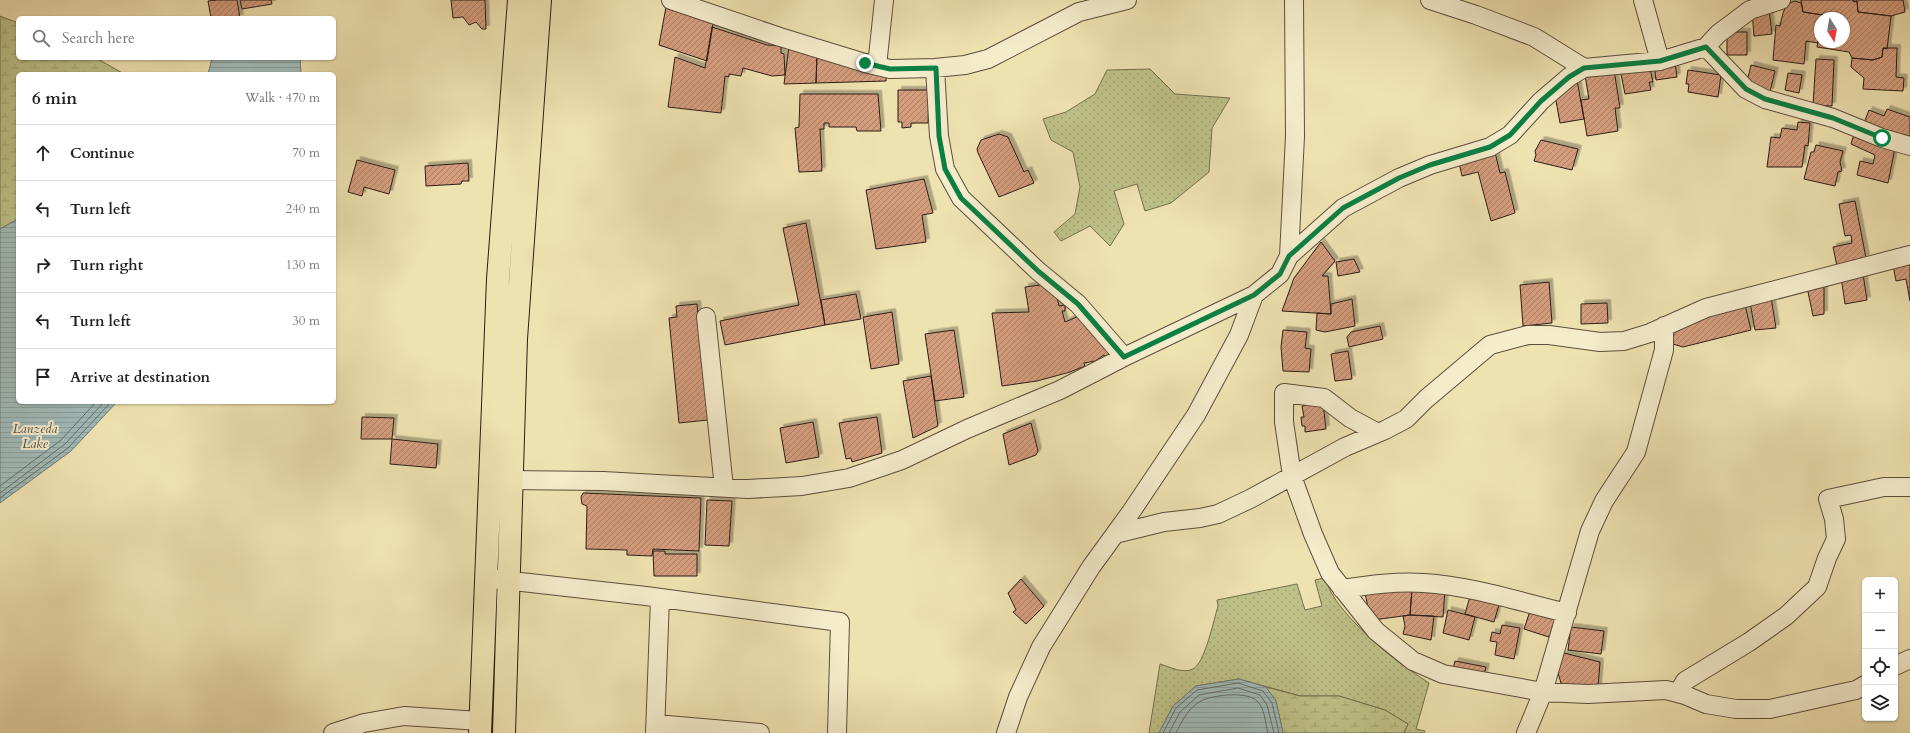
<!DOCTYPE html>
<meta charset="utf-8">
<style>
:root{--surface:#fff;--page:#f2f2f2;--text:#202124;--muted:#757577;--line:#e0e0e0}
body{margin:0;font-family:Cardo,serif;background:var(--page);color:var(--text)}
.controls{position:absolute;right:12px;bottom:12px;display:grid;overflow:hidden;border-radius:6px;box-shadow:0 1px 3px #0004}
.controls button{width:36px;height:36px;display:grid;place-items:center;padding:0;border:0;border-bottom:1px solid var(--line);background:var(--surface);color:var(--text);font:20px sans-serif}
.compass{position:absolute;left:1814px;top:12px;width:36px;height:36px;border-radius:50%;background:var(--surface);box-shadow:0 1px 3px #0004;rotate:169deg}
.stop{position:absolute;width:12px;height:12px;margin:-9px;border:3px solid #0b8043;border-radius:50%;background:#fff}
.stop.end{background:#0b8043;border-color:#fff;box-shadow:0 1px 4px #0008}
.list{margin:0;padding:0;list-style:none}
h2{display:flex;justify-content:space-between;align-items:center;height:52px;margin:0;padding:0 16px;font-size:17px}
h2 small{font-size:13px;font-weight:400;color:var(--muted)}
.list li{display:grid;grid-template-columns:26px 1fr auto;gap:12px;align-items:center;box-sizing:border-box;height:56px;padding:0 16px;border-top:1px solid var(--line)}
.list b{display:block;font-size:15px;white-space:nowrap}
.list em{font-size:13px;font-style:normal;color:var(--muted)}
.icon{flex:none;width:22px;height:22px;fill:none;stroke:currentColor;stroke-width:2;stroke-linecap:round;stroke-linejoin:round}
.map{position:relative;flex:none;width:1910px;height:733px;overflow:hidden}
.search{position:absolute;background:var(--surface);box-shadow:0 1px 3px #0004;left:16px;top:16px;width:320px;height:44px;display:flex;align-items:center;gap:10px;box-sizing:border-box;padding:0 14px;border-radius:6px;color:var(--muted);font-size:15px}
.panel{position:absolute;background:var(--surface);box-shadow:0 1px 3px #0004;left:16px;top:72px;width:320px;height:332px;border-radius:6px}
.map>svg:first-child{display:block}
.grass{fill:url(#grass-dots);stroke:#74704e}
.wetland{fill:url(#wetland-marsh);stroke:#74704e}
.water{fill:url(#water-rules);stroke:#717b77}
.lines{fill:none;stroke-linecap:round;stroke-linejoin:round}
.shore{stroke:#666c66;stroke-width:1}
.building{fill:url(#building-hatch);stroke:#2b1d15;filter:url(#shadow)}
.minor-casing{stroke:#5c4e3c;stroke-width:20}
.trunk-casing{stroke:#2b1d15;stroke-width:24}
.minor{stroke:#f5eccc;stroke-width:18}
.trunk{stroke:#efe2b1;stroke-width:22}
.route{stroke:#0b8043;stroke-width:5}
.labels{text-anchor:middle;stroke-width:4;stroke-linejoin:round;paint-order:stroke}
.water-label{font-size:13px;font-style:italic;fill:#4e4c46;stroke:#f5eccc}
</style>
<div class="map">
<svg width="1910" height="733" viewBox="0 0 1910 733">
<defs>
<pattern id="grass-dots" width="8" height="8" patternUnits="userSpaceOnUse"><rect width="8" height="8" fill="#bec288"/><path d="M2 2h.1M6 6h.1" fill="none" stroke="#a3a674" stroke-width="1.8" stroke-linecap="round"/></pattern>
<pattern id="wetland-marsh" width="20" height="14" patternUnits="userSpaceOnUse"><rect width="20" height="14" fill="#bec288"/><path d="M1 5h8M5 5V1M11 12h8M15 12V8" fill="none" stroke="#a3a674"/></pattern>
<pattern id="water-rules" width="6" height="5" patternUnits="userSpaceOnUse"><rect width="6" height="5" fill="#a0bab8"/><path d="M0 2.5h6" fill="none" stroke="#8a9f9d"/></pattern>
<pattern id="building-hatch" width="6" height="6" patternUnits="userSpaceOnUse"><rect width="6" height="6" fill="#d49d7e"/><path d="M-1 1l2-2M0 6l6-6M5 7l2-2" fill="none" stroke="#ac7f66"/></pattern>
<filter id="shadow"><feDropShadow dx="3.5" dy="-3.5" stdDeviation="0" flood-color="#0004"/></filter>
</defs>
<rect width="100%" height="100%" fill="#efe2b1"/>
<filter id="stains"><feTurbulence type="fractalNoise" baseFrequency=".005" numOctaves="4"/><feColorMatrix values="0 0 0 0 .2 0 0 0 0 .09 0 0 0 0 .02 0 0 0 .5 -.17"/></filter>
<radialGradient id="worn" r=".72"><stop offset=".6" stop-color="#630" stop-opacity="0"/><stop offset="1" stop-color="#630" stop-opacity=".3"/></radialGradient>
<path class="grass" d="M1150,69l25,25 55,4 -18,30 -3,44 -38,31 -26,8 -8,-27 -23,7 10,33 -14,22 -20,-20 -29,15 -7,-9 21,-18 5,-27 -7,-35 -22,-12 -8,-21 23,-7 29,-18 12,-24z
M1324,578c5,10 10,21 17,29 25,31 55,55 88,76l-13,46 9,2 -1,2h-20l4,-9 -23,-14 -46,-14h-39l-61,-17 -43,7 -23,20 -14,27h-10l11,-69c10,3 23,10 33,5 12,-6 21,-50 25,-63l-1,-6 80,-16 8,26 17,-4 -7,-26z"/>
<path class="wetland" d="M0,16l18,7v35h78l28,16h-106v145l-18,10z
M1266,687l34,9h39l46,14 23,14 -4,9h-121l-7,-32z"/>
<path class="water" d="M212,58h88l1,16h-93z
M18,219v183h99l-46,49 -71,52v-274z
M1239,679l27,8 10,14 7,32h-124l14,-27 23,-20z"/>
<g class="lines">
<path class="shore" d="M0,486l61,-46 35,-38
M0,493l65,-49 39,-42
M0,498l68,-50 43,-46
M1163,733l13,-25 21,-18 41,-7 25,8 9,12 7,30
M1169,733l11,-21 19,-17 39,-7 22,7 7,10 7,28
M1176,733c6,-12 13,-27 27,-33 12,-5 44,-9 54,1 8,7 8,22 11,32"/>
</g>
<path class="building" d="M217,0h20l3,18h-29l-3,-17z
M240,0h31l1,4 -30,5z
M451,0h34l1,29h-4l-6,-7 -7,3 -6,-8 -10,1z
M1801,0h52l1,2 3,-1 1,11 33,4 -4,33 -4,-1 -1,9 -9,3 -21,-2 -3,-6 -32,-5 3,-17v12h24v-24h-22l1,-3 -20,-3z
M1853,0h50l2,12 -14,4 -33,-4 -1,-11 -3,1z
M1795,1l6,2 2,9 20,3 -1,3h-2l-2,25 -12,-2 -2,23 -31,-4 3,-35 4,1 3,-13 4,-9z
M666,7l47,17 -6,37 -48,-16z
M1769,9l3,25 -18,2 -2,-25z
M712,27l55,18 14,1v7l3,1 1,21 -13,1 -29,-8 -2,8 -12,-2v3l-4,-1 -4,37 -53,-6 7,-50 30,11z
M1727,32h20v23h-20z
M789,46l28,6 -1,31 -32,1z
M1883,48h14l-1,29 8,1 -1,13 -40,-2 1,-11 -13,-11 1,-9 21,2 9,-3z
M817,56l69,17v8l-70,2z
M1816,59l18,1 -2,46 -19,-1z
M1675,62l2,15 -21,3 -2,-16z
M1649,64l4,18h-4l2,8 -26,4 -5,-25z
M1751,65l24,6 -5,21 -24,-6z
M1614,70l6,38h-5l3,23 -31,5 -6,-36 8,-1 -4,-24z
M1688,70l33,5 -3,22 -30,-5 1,-8h-3z
M1788,73l14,2 -3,18 -14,-3z
M1577,80l7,39 -24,4 -5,-28z
M898,90h31l-1,33h-17v4l-9,1v-6h-4z
M800,94h78l3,37h-24l-1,-4h-27v-4h-5v6h-4l2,42 -23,1 -4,-44 4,-1z
M1887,109l23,8v23l-46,-17 5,-13 15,6z
M1798,122l12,1 -2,23 -3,-1 -3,22h-35l4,-30 9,1 2,-10 15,2z
M1855,131l40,17 -7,35 -31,-8 3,-14 13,3 2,-9 -24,-11z
M999,134l9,3 16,35 4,-2 6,13 -35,14 -21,-44 -1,-4 4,-9z
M1541,140l37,9 -6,21 -38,-9 2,-6 -1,-4z
M1816,145l27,6 -3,11 2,9 -4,1 -3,14 -31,-7 7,-27h3z
M1494,148l6,25 5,-1 10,41 -24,8 -13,-49 -16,4 -4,-18z
M357,160l38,10 -6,24 -25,-7 -2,9 -14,-4z
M468,163l1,18h-7l-1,3 -35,2 -1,-20z
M924,179l9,34 -11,2 4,27 -50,7 -10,-59z
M1855,201l11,57 -29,8 -4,-19 19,-4 -1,-8 -6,1 -6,-32z
M806,223l19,102 -100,20 -5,-24 79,-16 -16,-77z
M1321,242l14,19 -13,15h6l3,38 -49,-3 12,-33z
M1354,259l6,13 -22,4 -2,-14z
M1908,262v3h2v36l-4,-22 -10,2 -3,-16z
M1863,274l4,26 -22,4 -4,-27z
M1549,282l3,41 -29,3 -3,-41z
M1824,283v31l-11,2 -6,-29z
M1048,284l7,5 4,17 6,-1v6h-3l3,11 14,-6 35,37 -8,5 -2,-3 -9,6 -11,2 1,3 -15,6 -33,9 -35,5 -10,-73 37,-1 -4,-25z
M856,294l5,25 -36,6 -4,-25z
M1771,297l5,31 -21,2 -5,-27z
M1352,299l3,27 -30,6 -9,-2 1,-17 14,1v-10z
M1607,303l1,20 -27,1v-20z
M697,304l11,116 -29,3 -10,-105 8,-1 -1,-11z
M1745,305l6,25 -68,17 -10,-3 1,-13 27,-15z
M892,312l7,52 -28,5 -8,-52z
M1380,326l3,13 -34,8 -2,-10 4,-5z
M954,330l10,67 -29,4 -10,-67z
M1283,330l24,2 -2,16 6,1 -2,23 -26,-1 -2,-24z
M1348,351l4,28 -17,2 -4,-27z
M931,376l7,50 -25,12 -10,-57z
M1323,403l3,26 -21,3v-6h-3l-1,-9h3l-2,-11z
M362,417l32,1 -2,21h-31z
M877,417l5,36 -30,9 -1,-4 -5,1 -7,-36z
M813,422l6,35 -33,6 -6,-35z
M1031,423l7,28 -2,4 -27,10 -6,-31z
M392,439l46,5 -2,24 -46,-4z
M583,493l118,5 -2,53 -46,-2 -1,7 -25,-1v-5l-41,-1 1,-43 -5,-2 -1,-7z
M707,500l25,1 -3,45 -24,-1z
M653,551h12v3h32v22h-43z
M1021,579l23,27 -18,18 -13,-12 3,-2 -8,-17z
M1412,588l33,2 -2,27 -33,-2z
M1412,590l-2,25 -37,5 -3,-3 -5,-24z
M1471,593l29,8 -6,21 -29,-8z
M1531,608l30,9 -6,22 -31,-10z
M1448,610l27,7 -6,23 -26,-7z
M1410,615l24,1 -3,24 -28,-6 2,-8 -2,-10z
M1502,625l18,3 -6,31 -19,-4 2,-13 -7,-1 2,-9 8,2z
M1571,627l33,4 -3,23 -33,-4z
M1564,653l36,9 -2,26 -22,1 -15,-6 -4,-13z
M1455,661l31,6 -2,8 -31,-6z"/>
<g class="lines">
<g class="minor-casing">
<path id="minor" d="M671,0l109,37 85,26 25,6 45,-1 30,-3 23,-6 91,-47 48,-12
M1430,0l46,15 58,22 50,31
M1643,0l17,61
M1706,47l40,42 19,10 68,19 49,20 28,8
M877,66l7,-66
M935,68l4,68 6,33 16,29 77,73 40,33 46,53
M1289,256l6,-120 -1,-136
M706,317l18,171
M1378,433l-28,-15 -26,-20 -40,-5v29l8,54 21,58 17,39 46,58 37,30 30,13 100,18 45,2 78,-4 19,5 21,9 30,5h34l86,-19 9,-5
M499,480l104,1 145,8 54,-3 47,-8 53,-18 65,-31 93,-39 64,-33 130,-62 26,-21 9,-18 54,-48 56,-30 31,-13 60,-18 20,-12 31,-34 28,-24 15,-9 76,-7 46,-14 12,-13 32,-24 31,-10
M1115,534l49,-12 36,-4 18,-4 32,-15 95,-52 40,-17 21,-11 20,-20 64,-54 38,-10h21l51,7 24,-1 26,-8 56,-25 204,-53
M495,579l151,17 194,26 -3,111
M1342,589c27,-4 55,-8 82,-6 48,3 96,19 143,30
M1895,666l15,-7
M1678,693l7,-12 64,-39 37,-26 31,-29 10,-29 9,-19 -2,-20 -6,-20 56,-12h26
M656,724l104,9
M333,733l31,-10 40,-7 76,5
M655,733l5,-135
M1006,733l12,-36 23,-50 50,-80 40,-55 65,-97 43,-80 15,-40
M1526,733l17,-41 47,-161 14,-30 32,-49 28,-102v-24"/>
</g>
<g class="trunk-casing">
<path id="trunk" d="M480,733l18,-454 21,-279
M504,733l12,-394 24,-339"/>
</g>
<use href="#minor" class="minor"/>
<use href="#trunk" class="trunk"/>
</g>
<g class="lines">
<path class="route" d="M865,63l25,6 46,-1 3,68 6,33 16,29 77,73 40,33 46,53 130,-62 26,-21 9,-18 54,-48 56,-30 31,-13 60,-18 20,-12 31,-34 28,-24 15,-9 76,-7 46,-14 40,42 19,10 68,19 49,20"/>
</g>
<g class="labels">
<g class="water-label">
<text x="35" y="433">Lanzeda<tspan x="35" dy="15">Lake</tspan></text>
</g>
</g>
<rect width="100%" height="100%" filter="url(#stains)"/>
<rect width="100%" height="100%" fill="url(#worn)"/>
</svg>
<div class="controls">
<button>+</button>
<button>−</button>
<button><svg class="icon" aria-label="locate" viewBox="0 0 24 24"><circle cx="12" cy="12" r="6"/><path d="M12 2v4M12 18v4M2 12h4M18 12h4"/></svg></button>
<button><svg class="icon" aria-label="layers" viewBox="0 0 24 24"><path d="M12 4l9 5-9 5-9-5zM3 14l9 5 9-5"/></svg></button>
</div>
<svg class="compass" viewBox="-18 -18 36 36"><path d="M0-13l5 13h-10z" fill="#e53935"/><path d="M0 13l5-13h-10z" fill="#757577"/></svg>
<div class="stop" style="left:1882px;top:138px"></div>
<div class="stop end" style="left:865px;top:63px"></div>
<div class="search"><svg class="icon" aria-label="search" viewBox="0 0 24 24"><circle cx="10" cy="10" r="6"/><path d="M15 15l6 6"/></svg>Search here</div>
<section class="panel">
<h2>6 min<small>Walk · 470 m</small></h2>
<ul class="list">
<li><svg class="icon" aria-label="ahead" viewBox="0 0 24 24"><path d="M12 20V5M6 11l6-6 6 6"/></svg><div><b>Continue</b></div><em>70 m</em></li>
<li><svg class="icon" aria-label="left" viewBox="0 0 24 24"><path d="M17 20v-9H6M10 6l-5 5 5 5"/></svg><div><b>Turn left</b></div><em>240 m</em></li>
<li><svg class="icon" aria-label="right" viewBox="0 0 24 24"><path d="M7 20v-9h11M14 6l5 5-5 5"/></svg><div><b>Turn right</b></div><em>130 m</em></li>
<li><svg class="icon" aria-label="left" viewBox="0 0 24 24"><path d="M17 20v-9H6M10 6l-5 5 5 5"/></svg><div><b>Turn left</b></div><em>30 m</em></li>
<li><svg class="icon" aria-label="arrive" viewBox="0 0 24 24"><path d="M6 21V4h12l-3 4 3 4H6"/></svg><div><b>Arrive at destination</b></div></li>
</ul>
</section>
</div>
